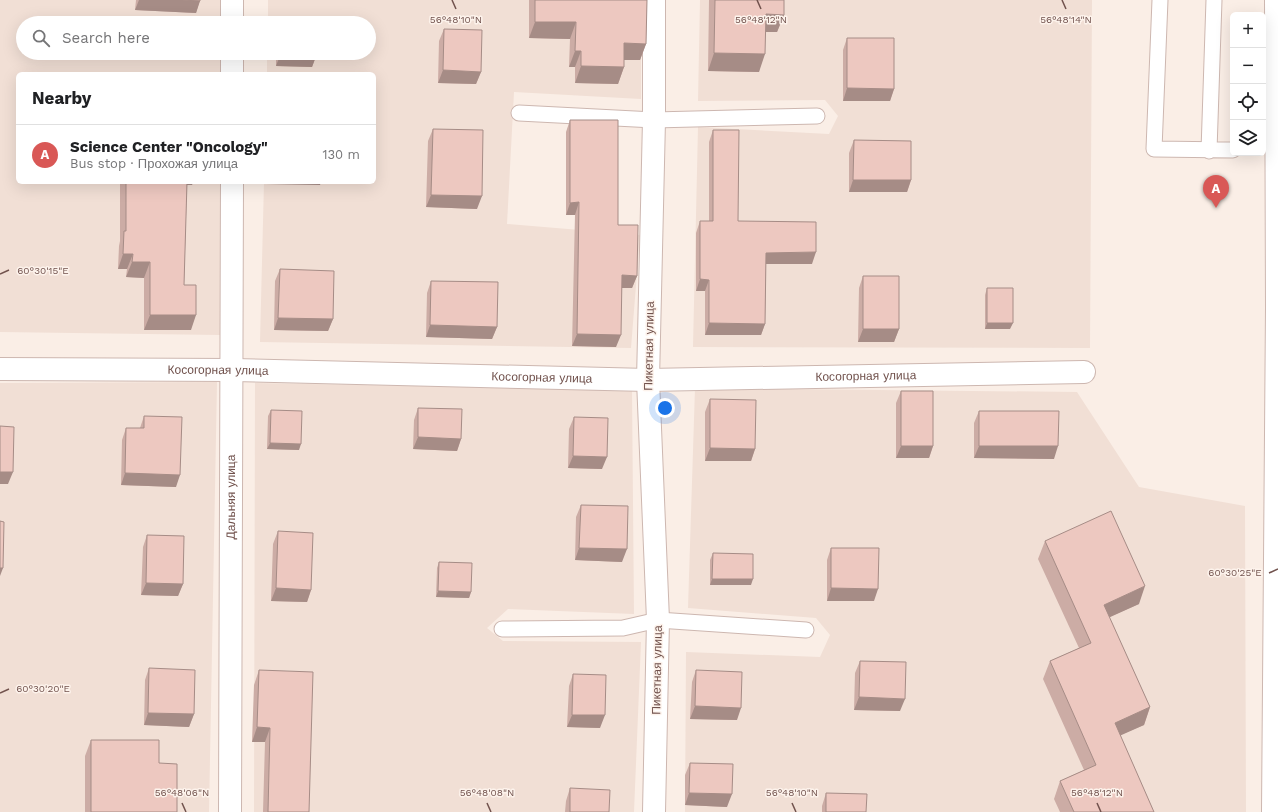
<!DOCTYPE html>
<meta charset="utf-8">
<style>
:root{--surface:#fff;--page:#f2f2f2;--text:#202124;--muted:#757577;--line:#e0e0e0;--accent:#d95856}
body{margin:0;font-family:"Work Sans",sans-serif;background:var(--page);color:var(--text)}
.controls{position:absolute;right:12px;top:12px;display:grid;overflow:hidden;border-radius:6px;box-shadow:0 4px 16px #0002}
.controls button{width:36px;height:36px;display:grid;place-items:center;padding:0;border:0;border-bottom:1px solid var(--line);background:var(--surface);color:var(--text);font:20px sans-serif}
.you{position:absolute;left:665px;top:408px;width:14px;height:14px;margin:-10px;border:3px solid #fff;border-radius:50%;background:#1a73e8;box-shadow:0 0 0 6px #1a73e833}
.badge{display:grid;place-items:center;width:26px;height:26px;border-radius:50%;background:var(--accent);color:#fff;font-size:13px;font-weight:700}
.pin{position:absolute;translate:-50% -33px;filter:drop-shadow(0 1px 2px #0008)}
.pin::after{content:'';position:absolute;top:21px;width:14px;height:12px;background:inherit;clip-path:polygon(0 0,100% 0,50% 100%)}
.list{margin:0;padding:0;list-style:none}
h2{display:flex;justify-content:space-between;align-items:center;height:52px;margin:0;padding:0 16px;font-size:17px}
h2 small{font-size:13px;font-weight:400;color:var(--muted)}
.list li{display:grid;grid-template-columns:26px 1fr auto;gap:12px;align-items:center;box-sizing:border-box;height:60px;padding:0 16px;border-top:1px solid var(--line)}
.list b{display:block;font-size:15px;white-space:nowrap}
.list p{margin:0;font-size:13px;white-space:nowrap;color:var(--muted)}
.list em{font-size:13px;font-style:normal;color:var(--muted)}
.icon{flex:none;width:22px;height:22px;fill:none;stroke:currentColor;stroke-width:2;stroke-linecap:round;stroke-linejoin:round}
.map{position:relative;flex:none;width:1278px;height:812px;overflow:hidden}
.search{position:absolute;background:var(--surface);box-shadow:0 4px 16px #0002;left:16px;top:16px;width:360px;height:44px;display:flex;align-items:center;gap:10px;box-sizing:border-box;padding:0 14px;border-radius:22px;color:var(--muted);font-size:15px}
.panel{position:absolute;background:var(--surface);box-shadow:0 4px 16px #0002;left:16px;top:72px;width:360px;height:112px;border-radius:6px}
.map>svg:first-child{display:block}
.residential{fill:#f1dfd5}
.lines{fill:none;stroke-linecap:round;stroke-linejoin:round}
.service-casing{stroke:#cdb7b0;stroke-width:17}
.minor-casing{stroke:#cdb7b0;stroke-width:24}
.service{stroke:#fff;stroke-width:15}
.minor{stroke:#fff;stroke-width:22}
.wall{fill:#ccaca5}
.shaded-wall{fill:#a68c86}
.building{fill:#edc8c0;stroke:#a68c86}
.ticks{fill:none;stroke:#71524d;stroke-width:1.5}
.labels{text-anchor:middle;stroke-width:3;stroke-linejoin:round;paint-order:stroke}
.street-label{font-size:12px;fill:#71524d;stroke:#fdf3ec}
.ticks-label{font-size:10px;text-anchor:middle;fill:#71524d;stroke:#fdf3ec;stroke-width:3;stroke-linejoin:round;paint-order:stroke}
</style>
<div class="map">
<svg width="1278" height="812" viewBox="0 0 1278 812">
<rect width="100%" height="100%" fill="#faeee6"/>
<path class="residential" d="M0,0h223v23h-200v30h199v21h-204v108h203l-1,153 -220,-3z
M268,0h373v99l-127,-7 -7,132 133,11 -9,113 -371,-6 4,-160h110v-108h-107v-21h102v-30h-101z
M700,0h392l-2,348 -397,-1 5,-220 131,7 9,-18 -13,-16 -127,1z
M217,382l-8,430h-209v-429z
M255,383l377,7 2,224 -126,-5 -21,19 16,13 138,1 -7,170h-380z
M695,388l382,4 62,95 106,19 1,306h-561l1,-160 134,5 10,-22 -14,-17 -128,-10z"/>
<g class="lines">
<g class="service-casing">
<path id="service" d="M1160,0l-6,149 79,1
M519,113l135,7 163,-4
M1209,151l5,-151
M502,629l121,-1 35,-8 148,10"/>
</g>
<g class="minor-casing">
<g id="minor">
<path d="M232,0v23"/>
<path d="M654,0v120l-6,260 10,240 -4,192"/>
<path d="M232,53v21"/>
<path id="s1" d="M0,369l233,1 415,10 436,-8"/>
<path id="s2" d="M230,812l2,-630"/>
<path d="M1273,812l4,-504 -1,-308"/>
</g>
</g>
<use href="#service" class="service"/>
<use href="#minor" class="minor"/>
</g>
<path class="wall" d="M136,0h64l-4,13 -61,-3z
M529,0h118l-1,44 -6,16h-16v7l-6,17 -43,-1v-16h-6l1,-28 -41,-1z
M709,0h75v15l-7,17h-12l-6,40 -51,-1z
M281,17l36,6h-38z
M444,29l37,43 -5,12 -38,-1 1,-42z
M847,38l47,51 -4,12h-47v-51z
M276,53h41l-5,14 -36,-1z
M570,120l48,105 19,51 -5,12h-10l-6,59 -44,-1 3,-131h-9v-83z
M433,129l44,80 -51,-2 2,-66z
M713,130l25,91 74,43h-46l-1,60 -4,11h-56v-44h-9v-58l4,-12h9v-79z
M854,140l57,40 -4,12h-58v-39z
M120,182h73l-1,3h-5l-3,100 7,45h-47v-52l-18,-1 1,-8h-9l1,-23 1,-5z
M280,269l53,50 -5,12 -54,-1 1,-49z
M863,276l36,53 -5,13h-36l1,-54z
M431,281l66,46 -5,12 -66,-2 1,-44z
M987,288l23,41h-25v-34z
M901,391l32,55 -4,12h-33v-55z
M710,399l45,50 -4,12h-46v-49z
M418,408l43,31 -4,12 -44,-2 1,-29z
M271,410l28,40 -32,-1 1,-33z
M979,411l75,48 -80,-1v-35z
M144,416l32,71 -55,-2 1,-45 4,-12h14z
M574,417l28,52 -34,-1 1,-39z
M581,505l41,57 -47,-2 1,-43z
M278,531l33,59 -4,12 -36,-1 2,-57z
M147,535l36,49 -5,12 -37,-1 2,-48z
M1045,541l94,63 -30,13 41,90 -6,18 -24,10 34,77h-94l-6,-13 6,-18 24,-11 -41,-91 7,-18 29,-13 -41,-89z
M831,548l43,53h-47v-41z
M713,553l38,32h-41v-25z
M439,562l32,30 -2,6 -33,-1 1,-29z
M860,661l40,50 -46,-1 1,-37z
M149,668l45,46 -5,13 -45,-2 1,-45z
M259,670l50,142h-46l2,-70h-13l2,-57z
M696,670l41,50 -47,-1 2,-37z
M573,674l27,54 -33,-1 2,-41z
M91,740l68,23 18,49h-92v-56z
M690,763l37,44 -42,-2v-30z
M570,788l39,24h-44l1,-11z
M826,793l40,19h-44v-6z"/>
<path class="shaded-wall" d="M139,0h43l18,1 -4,12 -61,-3z
M766,14l18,1 -7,17h-18z
M535,22h41l-6,17 -41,-1z
M624,43l22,1 -6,16h-22z
M575,51h6l-6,16h-6z
M281,53l36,1 -5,13 -36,-1z
M714,53l51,1 -6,18 -51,-1z
M581,66l43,1 -6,17 -43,-1z
M443,70l38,2 -5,12 -38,-1z
M847,88l47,1 -4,12h-47z
M853,180h58l-4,12h-58z
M182,182h11l-1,3h-11z
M266,182h55l-1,3 -54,-1z
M431,195l51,1 -5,13 -51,-2z
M579,202l-4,13h-9l4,-12z
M816,252l-4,12h-50l4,-11z
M123,254h10l-6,15h-9z
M132,262h18l-6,16 -18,-1z
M622,275l15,1 -5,12h-14z
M700,279l9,1 -4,11h-9z
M150,315h46l-5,15h-47z
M278,318l55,1 -5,12 -54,-1z
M709,323l56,1 -4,11h-56z
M987,323h26l-3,6h-25z
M430,325l67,2 -5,12 -66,-2z
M863,329h36l-5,13h-36z
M577,334l44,1 -5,12 -44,-1z
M418,437l43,2 -4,12 -44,-2z
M270,443l31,1 -2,6 -32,-1z
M901,446h32l-4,12h-33z
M979,446h79l-4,13 -80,-1z
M710,448l45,1 -4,12h-46z
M573,456l34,1 -5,12 -34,-1z
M0,472h13l-5,12h-8z
M125,473l55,2 -4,12 -55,-2z
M579,548l48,1 -5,13 -47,-2z
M0,568h3l-3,8z
M712,579h41l-2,6h-41z
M146,583l37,1 -5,12 -37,-1z
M1145,586l-6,18 -42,19 7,-18z
M276,588l35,2 -4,12 -36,-1z
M831,588l47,1 -4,12h-47z
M438,591l33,1 -2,6 -33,-1z
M859,697l46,2 -5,12 -46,-1z
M695,706l46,2 -4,12 -47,-1z
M1150,707l-6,18 -36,16 7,-18z
M148,713l46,1 -5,13 -45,-2z
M572,715h33l-5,13 -33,-1z
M257,727l13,1 -5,14h-13z
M689,793l43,1 -5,13 -42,-2z"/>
<path class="building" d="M182,0h18v1z
M535,0h112l-1,44 -22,-1v24l-43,-1v-15h-6l1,-29h-41z
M715,0h69v15l-18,-1 -1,40 -51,-1z
M281,17l36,1v5h-36z
M444,29l38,1 -1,42 -38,-2z
M847,38h47v51l-47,-1z
M281,53h36v1z
M570,120h48v105h20l-1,51 -15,-1 -1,60 -44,-1 2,-132 -9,1z
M433,129l50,1 -1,66 -51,-1z
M713,130h26l-1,91 78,1v30l-50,1 -1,71 -56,-1v-43l-9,-1v-58h13z
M854,140l57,1v39h-58z
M126,182h61l-3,103h12v30h-46v-53h-18l1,-8h-10l1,-23h2z
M280,269l54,2 -1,48 -55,-1z
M863,276h36v53h-36z
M431,281l67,1 -1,45 -67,-2z
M987,288h26v35h-26z
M901,391h32v55h-32z
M710,399l46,1 -1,49 -45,-1z
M418,408l44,1 -1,30 -43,-2z
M271,410l31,1 -1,33 -31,-1z
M979,411h80l-1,35h-79z
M144,416l38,1 -2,58 -55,-2 1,-45h18z
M574,417l34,1 -1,39 -34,-1z
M0,426l14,1 -1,45h-13z
M581,505l47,1 -1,43 -48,-1z
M1111,511l34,75 -41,19 46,102 -35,16 39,89h-80l-14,-31 36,-16 -46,-104 41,-18 -46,-102z
M0,521l4,1 -1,46h-3z
M278,531l35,2 -2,57 -35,-2z
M147,535l37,1 -1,48 -37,-1z
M831,548h48l-1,41 -47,-1z
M713,553l40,1v25h-41z
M439,562l33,1 -1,29 -33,-1z
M860,661l46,1 -1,37 -46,-2z
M149,668l46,2 -1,44 -46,-1z
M259,670l54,2 -4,140h-41l2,-84 -13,-1z
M696,670l46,2 -1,36 -46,-2z
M573,674l33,1 -1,40h-33z
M91,740h68v23l18,1v48h-86z
M690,763l43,1 -1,30 -43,-1z
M570,788l40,2 -1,22h-39z
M826,793l41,1 -1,18h-40z"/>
<path class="ticks" d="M452,0l4,9M757,0l4,9M1062,0l4,9M0,274l9,-4M1269,573l9,-4M0,693l9,-4M182,803l4,9M487,803l4,9M792,803l4,9M1097,803l4,9"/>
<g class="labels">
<g class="street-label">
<text transform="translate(649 346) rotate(-89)" y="4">Пикетная улица</text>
<text dy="4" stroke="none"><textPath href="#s1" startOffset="218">Косогорная улица</textPath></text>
<text dy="4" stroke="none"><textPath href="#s1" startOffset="866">Косогорная улица</textPath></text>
<text dy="4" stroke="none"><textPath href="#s1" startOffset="542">Косогорная улица</textPath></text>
<text dy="4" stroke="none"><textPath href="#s2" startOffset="315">Дальняя улица</textPath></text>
<text transform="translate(657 670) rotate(-89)" y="4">Пикетная улица</text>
</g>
</g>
<g class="ticks-label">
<text x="456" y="23">56°48'10"N</text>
<text x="761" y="23">56°48'12"N</text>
<text x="1066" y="23">56°48'14"N</text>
<text x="43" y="274">60°30'15"E</text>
<text x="1235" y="576">60°30'25"E</text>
<text x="43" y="692">60°30'20"E</text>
<text x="182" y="796">56°48'06"N</text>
<text x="487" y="796">56°48'08"N</text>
<text x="792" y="796">56°48'10"N</text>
<text x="1097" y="796">56°48'12"N</text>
</g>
</svg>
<div class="controls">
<button>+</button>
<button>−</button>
<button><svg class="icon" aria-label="locate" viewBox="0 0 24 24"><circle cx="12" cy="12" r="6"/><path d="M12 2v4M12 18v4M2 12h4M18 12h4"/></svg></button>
<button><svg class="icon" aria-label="layers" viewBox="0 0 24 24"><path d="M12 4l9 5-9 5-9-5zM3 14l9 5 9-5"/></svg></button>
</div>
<div class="you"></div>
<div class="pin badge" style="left:1216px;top:208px">A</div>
<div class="search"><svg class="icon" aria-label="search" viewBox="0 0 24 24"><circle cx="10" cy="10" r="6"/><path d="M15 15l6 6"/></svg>Search here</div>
<section class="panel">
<h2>Nearby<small></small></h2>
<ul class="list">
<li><span class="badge">A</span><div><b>Science Center &quot;Oncology&quot;</b><p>Bus stop · Прохожая улица</p></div><em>130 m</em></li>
</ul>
</section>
</div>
